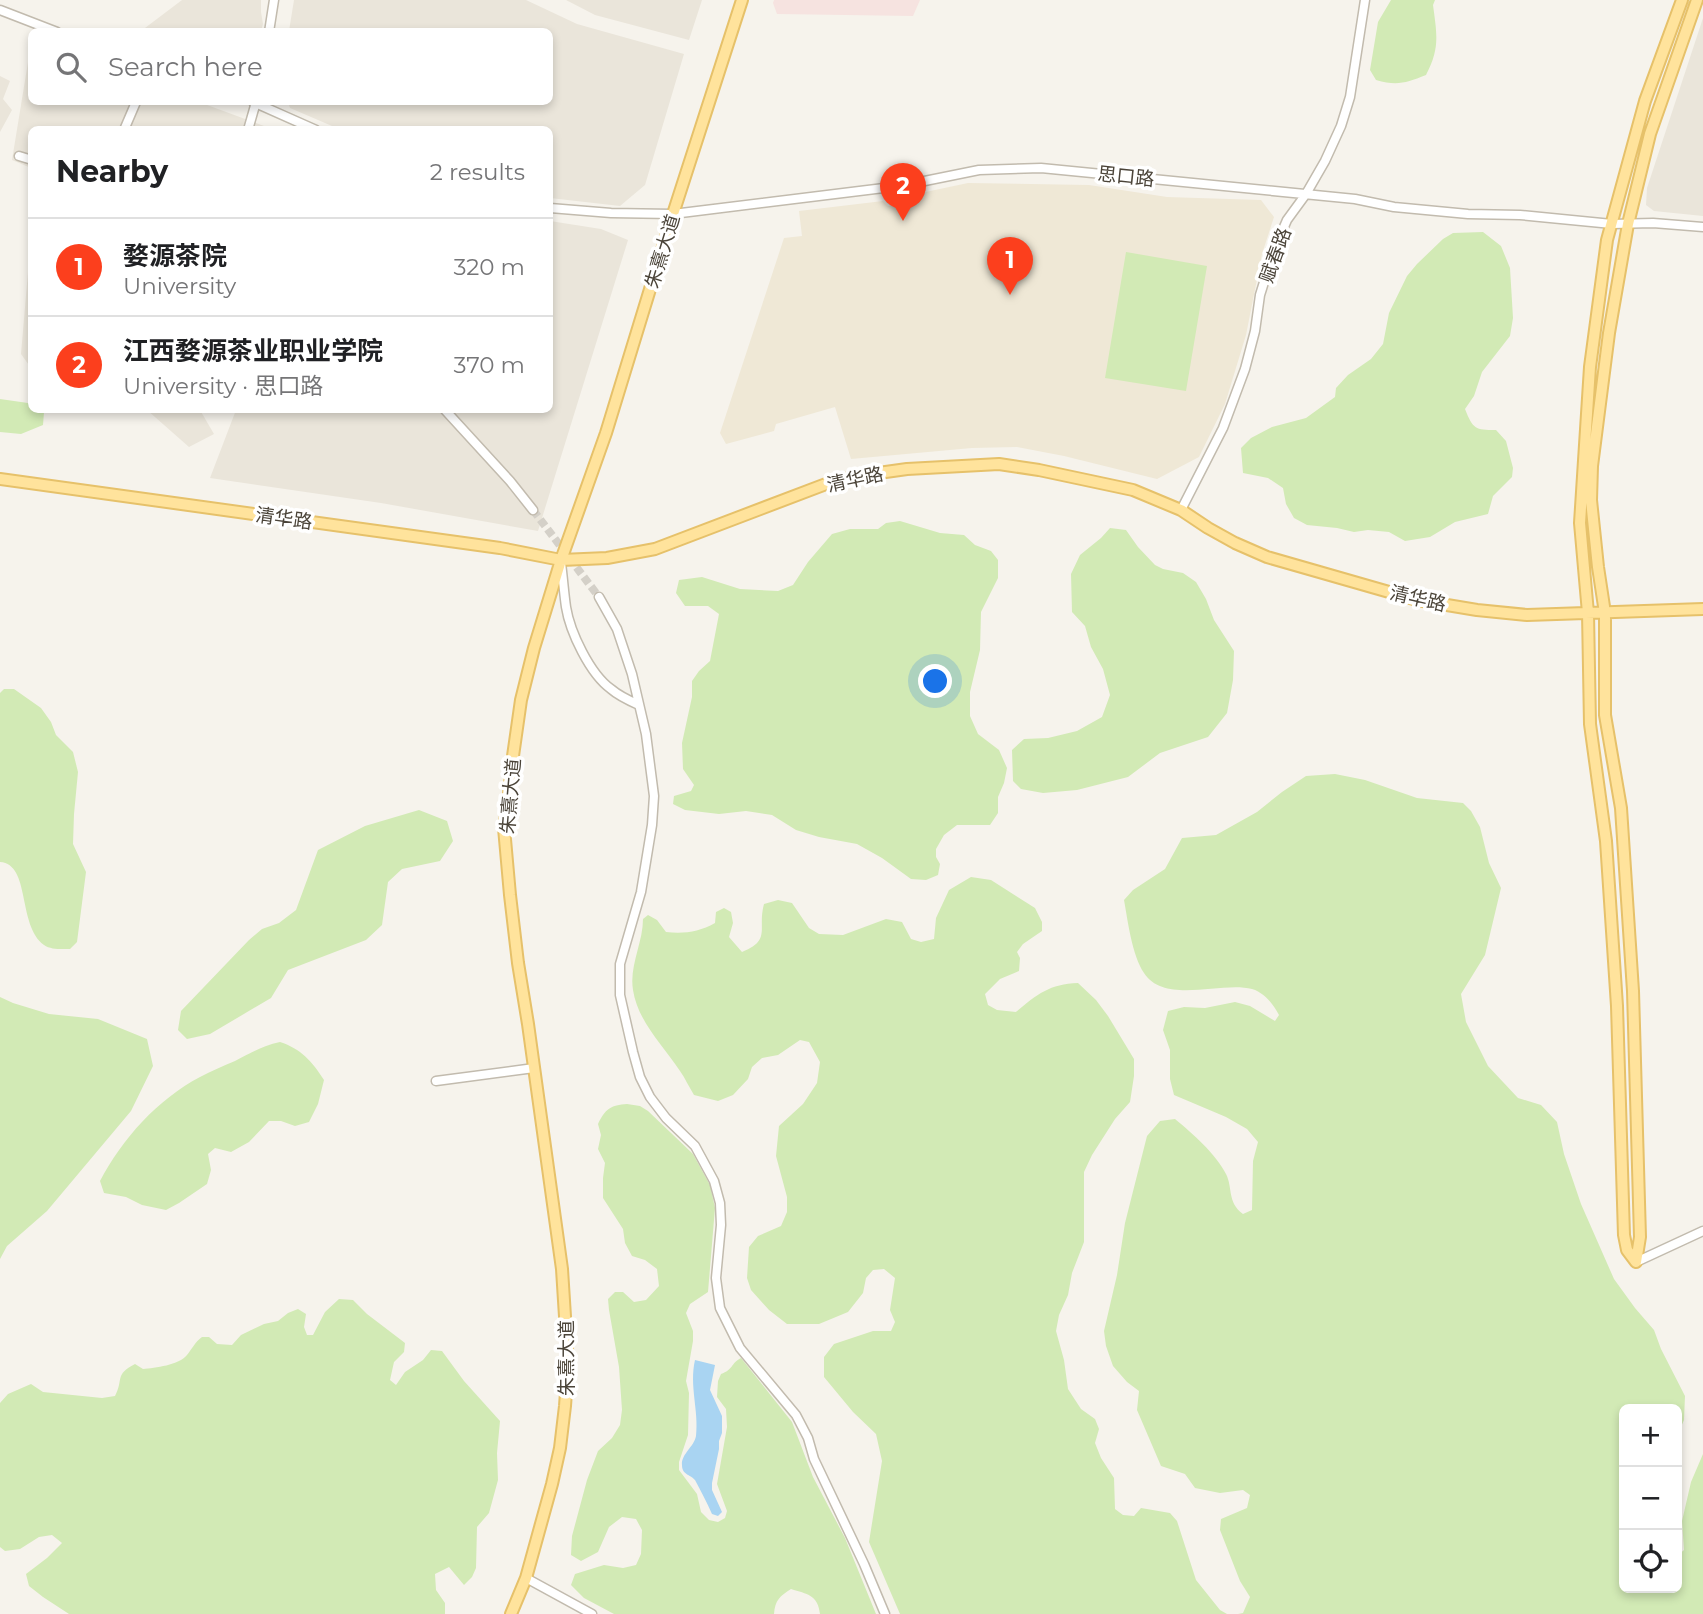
<!DOCTYPE html>
<meta charset="utf-8">
<style>
:root{--surface:#fff;--page:#f6f6f6;--text:#202124;--muted:#757577;--line:#e0e0e0;--accent:#fc3f1d}
body{margin:0;font-family:Montserrat,"Noto Sans SC",sans-serif;background:var(--page);color:var(--text)}
.controls{position:absolute;right:21px;bottom:21px;display:grid;overflow:hidden;border-radius:10px;box-shadow:0 4px 10px #0003}
.controls button{width:63px;height:63px;display:grid;place-items:center;padding:0;border:0;border-bottom:2px solid var(--line);background:var(--surface);color:var(--text);font:35px sans-serif}
.you{position:absolute;left:936px;top:682px;width:24px;height:24px;margin:-18px;border:5px solid #fff;border-radius:50%;background:#1a73e8;box-shadow:0 0 0 10px #1a73e833}
.badge{display:grid;place-items:center;width:46px;height:46px;border-radius:50%;background:var(--accent);color:#fff;font-size:23px;font-weight:700}
.pin{position:absolute;translate:-50% -58px;filter:drop-shadow(0 2px 4px #0008)}
.pin::after{content:'';position:absolute;top:37px;width:24px;height:21px;background:inherit;clip-path:polygon(0 0,100% 0,50% 100%)}
.list{margin:0;padding:0;list-style:none}
h2{display:flex;justify-content:space-between;align-items:center;height:91px;margin:0;padding:0 28px;font-size:30px}
h2 small{font-size:23px;font-weight:400;color:var(--muted)}
.list li{display:grid;grid-template-columns:46px 1fr auto;gap:21px;align-items:center;box-sizing:border-box;height:98px;padding:0 28px;border-top:2px solid var(--line)}
.list b{display:block;font-size:26px;white-space:nowrap}
.list p{margin:0;font-size:23px;white-space:nowrap;color:var(--muted)}
.list em{font-size:23px;font-style:normal;color:var(--muted)}
.icon{flex:none;width:38px;height:38px;fill:none;stroke:currentColor;stroke-width:2;stroke-linecap:round;stroke-linejoin:round}
.map{position:relative;flex:none;width:1703px;height:1614px;overflow:hidden}
.search{position:absolute;background:var(--surface);box-shadow:0 4px 10px #0003;left:28px;top:28px;width:525px;height:77px;display:flex;align-items:center;gap:18px;box-sizing:border-box;padding:0 24px;border-radius:10px;color:var(--muted);font-size:26px}
.panel{position:absolute;background:var(--surface);box-shadow:0 4px 10px #0003;left:28px;top:126px;width:525px;height:287px;border-radius:10px}
.map>svg:first-child{display:block}
.residential{fill:#eae5da}
.education{fill:#efe8d6}
.medical{fill:#f6e3e0}
.green{fill:#d2eab5}
.water{fill:#a9d4f2}
.lines{fill:none;stroke-linecap:round;stroke-linejoin:round}
.minor-tunnel{stroke:#d4d0c8;stroke-width:8;stroke-dasharray:8 4;stroke-linecap:butt}
.minor-casing{stroke:#c2bbae;stroke-width:11}
.major-casing{stroke:#e6c16a;stroke-width:14}
.minor{stroke:#fff;stroke-width:8}
.major{stroke:#ffe39c;stroke-width:10}
.labels{text-anchor:middle;stroke-width:7;stroke-linejoin:round;paint-order:stroke}
.street-label{font-size:19px;fill:#4b4439;stroke:#fff}
</style>
<div class="map">
<svg width="1703" height="1614" viewBox="0 0 1703 1614">
<rect width="100%" height="100%" fill="#f6f3ec"/>
<path class="residential" d="M182,0h79v12l2,12 -2,7h-120z
M294,0h232l51,24 107,30 -39,131 -25,21 -70,-8v-68l-211,-1 -49,-21 -2,-6h262v-70l-261,-1z
M566,0h136l-13,40 -94,-25z
M1703,18v198l-49,-5 -8,-6 1,-17z
M31,53l1,49h167l73,27 -240,1 -1,38 -19,-8 17,-104z
M0,76l10,5 -7,18 9,11 -12,22z
M550,221l51,8 27,11 -90,291 -157,-28 -171,-25 26,-68h314z
M28,272h4l-1,96 -10,-14z
M147,410h53l14,24 -25,13z"/>
<path class="education" d="M968,183l121,2 78,12 94,3 13,17 -12,37 -16,81 -21,69 -26,53 -42,22 -93,-23 -47,-9 -45,1 -121,11 -16,-52 -59,17 -2,7 -48,13 -6,-11 64,-195 18,-2 -3,-25 84,-10 5,5 25,-2 3,-10z"/>
<path class="medical" d="M774,0h146l-7,16 -136,-2 -4,-11z"/>
<path class="green" d="M1391,0h44l-2,5c4,30 7,43 -7,70 -20,8 -29,11 -50,5l-6,-10 8,-48z
M1483,232l18,14 9,22 3,50 -3,18 -28,36 -8,24 -9,13c8,20 10,21 31,21l10,11 7,27 -1,9 -19,19 -5,18 -33,8 -25,15 -25,4 -16,-9 -21,-2 -14,2 -17,-4 -30,-3 -13,-7 -8,-14 -3,-16 -15,-10 -25,-5 -2,-25 10,-10 21,-11 34,-9 29,-21 1,-9 12,-13 23,-16 12,-15 6,-31 18,-37 10,-12 26,-25 10,-6z
M1126,252l81,14 -21,125 -81,-13z
M0,399l28,4 3,2 1,5h8l4,2 -1,13 -22,9 -21,-2z
M900,521l40,12 24,2 11,10 16,6 7,9v18l-17,34 -1,38 -10,42v24l8,18 21,16 8,18 -3,15 -6,14v16l-8,12h-33l-13,10 -8,14v8l4,7 -2,11 -12,5 -15,-1 -29,-21 -25,-14 -38,-7 -23,-7 -24,-15 -26,-4 -27,3 -34,-4 -12,-6 1,-8 17,-5 3,-6 -11,-16 -1,-26 10,-46v-16l7,-10 11,-10 9,-47 -11,-8h-23l-9,-13 3,-13 23,-3 38,12 38,2 15,-6 15,-23 24,-28 18,-5h28l8,-6z
M1110,528l16,2 12,17 17,18 8,4 20,4 13,9 10,17 8,21 20,31 -1,29 -6,33 -19,24 -48,16 -32,24 -51,13 -34,3 -22,-4 -8,-8 -1,-31 12,-11 24,-1 29,-7 25,-14 8,-22 -7,-26 -12,-22 -6,-21 -13,-14 -1,-38 9,-19 21,-17z
M4,689h10l27,19 10,14 5,13 17,17 5,20 -4,42 -1,30 13,28 -9,70 -7,7c-8,0 -19,1 -26,-4 -27,-20 -13,-81 -44,-83v-169z
M1335,774l30,6 52,18 46,5 8,8 9,16 9,36 12,25 -16,67 -24,39 5,28 22,44 30,32 23,7 16,17 7,32 17,50 33,75 21,29 19,22 7,19 24,47 -1,24 -7,16v-27h-53v179h53v-32l7,-6 -2,-29 9,-39 12,-28v160h-465l5,-1 7,-16 -10,-16 -20,-51 1,-11 26,-11 3,-13 -7,-5 -23,3 -25,-5 -10,-14 -24,-8 -24,-56 2,-19 -12,-9 -14,-16 -7,-20 -2,-15 13,-56 8,-52 22,-87 13,-15 15,-2c17,14 41,35 51,55 7,14 1,28 17,40l9,-4 1,-49 5,-19 -11,-13 -21,-12 -52,-22 -4,-16v-29l-7,-20 5,-19 16,-4 21,1 30,-6 15,4 25,15 4,-6c-6,-11 -14,-22 -27,-26 -31,-8 -87,16 -108,-16 -12,-18 -16,-51 -20,-73l9,-10 32,-21 17,-31 34,-3 41,-23 25,-20 24,-16z
M419,810l28,11 6,20 -13,20 -38,8 -14,13 -6,43 -16,15 -78,30 -17,28 -61,36 -23,5 -9,-9 3,-19 68,-71 13,-11 17,-6 17,-13 22,-60 47,-24z
M971,877l20,3 44,28 7,14v9l-19,13 -6,8 3,6 -1,13 -19,8 -15,15 3,11 9,5 19,2c21,-18 34,-28 62,-29l18,17 12,16 26,43v17l-4,26 -15,17 -23,36 -8,17v70l-12,31 -4,22 -9,20 -3,16 8,29 4,29 13,20 14,10 4,10 -4,14 6,15 13,20 1,31 8,6 11,1 7,-8 29,5 7,8 19,59 24,30 7,4h-327l-31,-72 13,-81 -6,-27 -23,-22 -29,-35v-20l10,-13 39,-13h18l4,-9 -5,-12 5,-32 -11,-9 -11,1 -7,8 -3,15 -15,19 -29,12h-32l-18,-14 -18,-20 -4,-12 2,-31 9,-11 23,-10 6,-14v-15l-11,-41 3,-30 24,-22 14,-21 3,-21 -11,-20 -9,-2 -22,15 -16,3 -10,9 -4,12 -15,16 -15,6 -24,-6c-5,-8 -9,-17 -14,-24 -17,-26 -42,-49 -47,-81 -4,-24 10,-47 10,-71l5,-4 9,5 9,12c18,2 33,0 49,-9l1,-11 8,-4 7,4 2,11 -4,14 13,15c30,-12 15,-23 22,-48l14,-4 14,3 17,25 10,6 24,1 43,-16 16,3 9,17 10,3 13,-3 2,-21 13,-28z
M0,997l13,6 36,11 49,5 49,20 6,27 -22,45 -84,100 -40,35 -7,13z
M280,1042c21,7 32,19 44,38l-6,24 -9,18 -14,4 -14,-5h-12l-20,21 -18,10 -16,-4 -7,6 3,16 -4,14 -28,19 -13,7 -24,-5 -16,-8 -22,-4 -4,-12c22,-42 58,-82 100,-104 11,-6 23,-11 35,-16 16,-8 27,-15 45,-19z
M627,1104l13,2 8,5 45,43 17,31 5,23 -7,84 -18,12 -4,9 7,18v10l-7,40 3,12 -1,42 -9,27v8l18,24 4,18 8,8 9,2 7,-4 2,-7 -10,-27 10,-57 -1,-18 -9,-12 1,-16 3,-7c12,-4 10,-11 20,-16l51,64 21,55 32,61 31,76h-56c-2,-19 -13,-20 -29,-25 -11,7 -16,11 -17,25h-160l-30,-16 -13,-13 4,-11 29,-9 19,3 13,-3 5,-11 1,-24 -6,-11 -14,-2 -13,10 -11,25 -17,9 -10,-6 1,-19 15,-56 11,-29 14,-13 8,-13 2,-15 -3,-43 -10,-57 -1,-11 7,-7h8l11,10 12,-2 13,-14 -2,-17 -12,-9 -13,-4 -7,-13 -2,-14 -20,-31v-20l2,-15 -7,-14 3,-14 -3,-11c7,-15 13,-19 29,-20z
M339,1299l14,1 14,14 38,29 -1,9 -10,10 -4,18 6,5 9,-13 18,-12 8,-10 11,1 22,30 36,40 -3,32 1,27 -9,33 -12,14 -1,41 -4,9 -8,8 -15,-18 -14,7 1,16 9,13v11h-376l-26,-17 -14,-11 -3,-12 21,-16 15,-15 -10,-8 -13,2 -19,12 -15,2 -5,-4v-144l8,-9 23,-10 12,8 59,6 13,-2c9,-17 -1,-21 20,-32l8,5c12,-1 36,-4 44,-14 5,-6 8,-13 15,-18h7l8,7 15,1 9,-10 23,-11 14,-3 10,-8 10,-4 8,5 -2,13 3,8h6l12,-23z"/>
<path class="water" d="M695,1360l20,5 -5,25 12,26v17l-3,8v8l-7,34v7l10,22 -4,4 -6,-2c-5,-11 -11,-23 -17,-34 -5,-6 -13,-5 -13,-15 -1,-11 12,-18 14,-29 3,-26 -7,-50 -1,-76z"/>
<g class="lines">
<path class="minor-tunnel" d="M533,510l66,87"/>
<g class="minor-casing">
<path id="minor" d="M0,10l57,22
M269,32l5,-32
M253,102l63,28
M124,130l12,-28
M248,130l8,-28
M19,156l13,4
M550,208l61,5 62,1 227,-28 79,-16 62,-2 314,31 39,8 74,7 52,1 92,9 41,-1 50,4
M445,410l65,71 23,29
M1181,510l42,-82 22,-59 10,-38 5,-36 14,-45 13,-30 19,-26 19,-33 16,-35 9,-29 15,-97
M561,563c2,15 3,30 5,44 4,25 24,67 45,82 8,7 19,12 28,16
M599,597l18,32 15,45 14,60 8,62 -2,29 -11,67 -21,72v31l13,57 7,25 10,20 16,21 29,28 19,35 6,22 1,22 -5,53 4,30 20,40 56,67 12,23 6,21 50,105 21,50
M436,1081l98,-13
M1636,1262l67,-31
M526,1578l66,36"/>
</g>
<g class="major-casing">
<path id="major" d="M0,479l500,69 61,12 46,-2 48,-9 171,-65 31,-8 50,-7 92,-5 40,6 94,20 48,20 27,18 27,15 32,14 150,43 60,10 50,5 176,-6
M1636,1262l-9,-12 -3,-15 -7,-229 -11,-165 -16,-117 -2,-111 -8,-90 10,-156 17,-127 38,-139 37,-101
M1636,1262l4,-25 -7,-246 -12,-183 -16,-93v-102l-7,-46 -7,-67 1,-34 17,-133 19,-109 22,-90 47,-134
M511,1614l15,-36 26,-94 8,-36 5,-42 3,-42 -6,-95 -34,-245 -10,-61 -8,-68 -6,-67 4,-25 5,-47 8,-56 13,-52 27,-88 45,-127 67,-219 69,-214"/>
</g>
<use href="#minor" class="minor"/>
<use href="#major" class="major"/>
</g>
<g class="labels">
<g class="street-label">
<text transform="translate(1126 176) rotate(6)" y="7">思口路</text>
<text transform="translate(662 251) rotate(-73)" y="7">朱熹大道</text>
<text transform="translate(1275 255) rotate(-70)" y="7">赋春路</text>
<text transform="translate(855 479) rotate(-12)" y="7">清华路</text>
<text transform="translate(284 518) rotate(8)" y="7">清华路</text>
<text transform="translate(1418 598) rotate(13)" y="7">清华路</text>
<text transform="translate(510 796) rotate(-85)" y="7">朱熹大道</text>
<text transform="translate(566 1358) rotate(-90)" y="7">朱熹大道</text>
</g>
</g>
</svg>
<div class="controls">
<button>+</button>
<button>−</button>
<button><svg class="icon" aria-label="locate" viewBox="0 0 24 24"><circle cx="12" cy="12" r="6"/><path d="M12 2v4M12 18v4M2 12h4M18 12h4"/></svg></button>
</div>
<div class="you"></div>
<div class="pin badge" style="left:1010px;top:295px">1</div>
<div class="pin badge" style="left:903px;top:221px">2</div>
<div class="search"><svg class="icon" aria-label="search" viewBox="0 0 24 24"><circle cx="10" cy="10" r="6"/><path d="M15 15l6 6"/></svg>Search here</div>
<section class="panel">
<h2>Nearby<small>2 results</small></h2>
<ul class="list">
<li><span class="badge">1</span><div><b>婺源茶院</b><p>University</p></div><em>320 m</em></li>
<li><span class="badge">2</span><div><b>江西婺源茶业职业学院</b><p>University · 思口路</p></div><em>370 m</em></li>
</ul>
</section>
</div>
